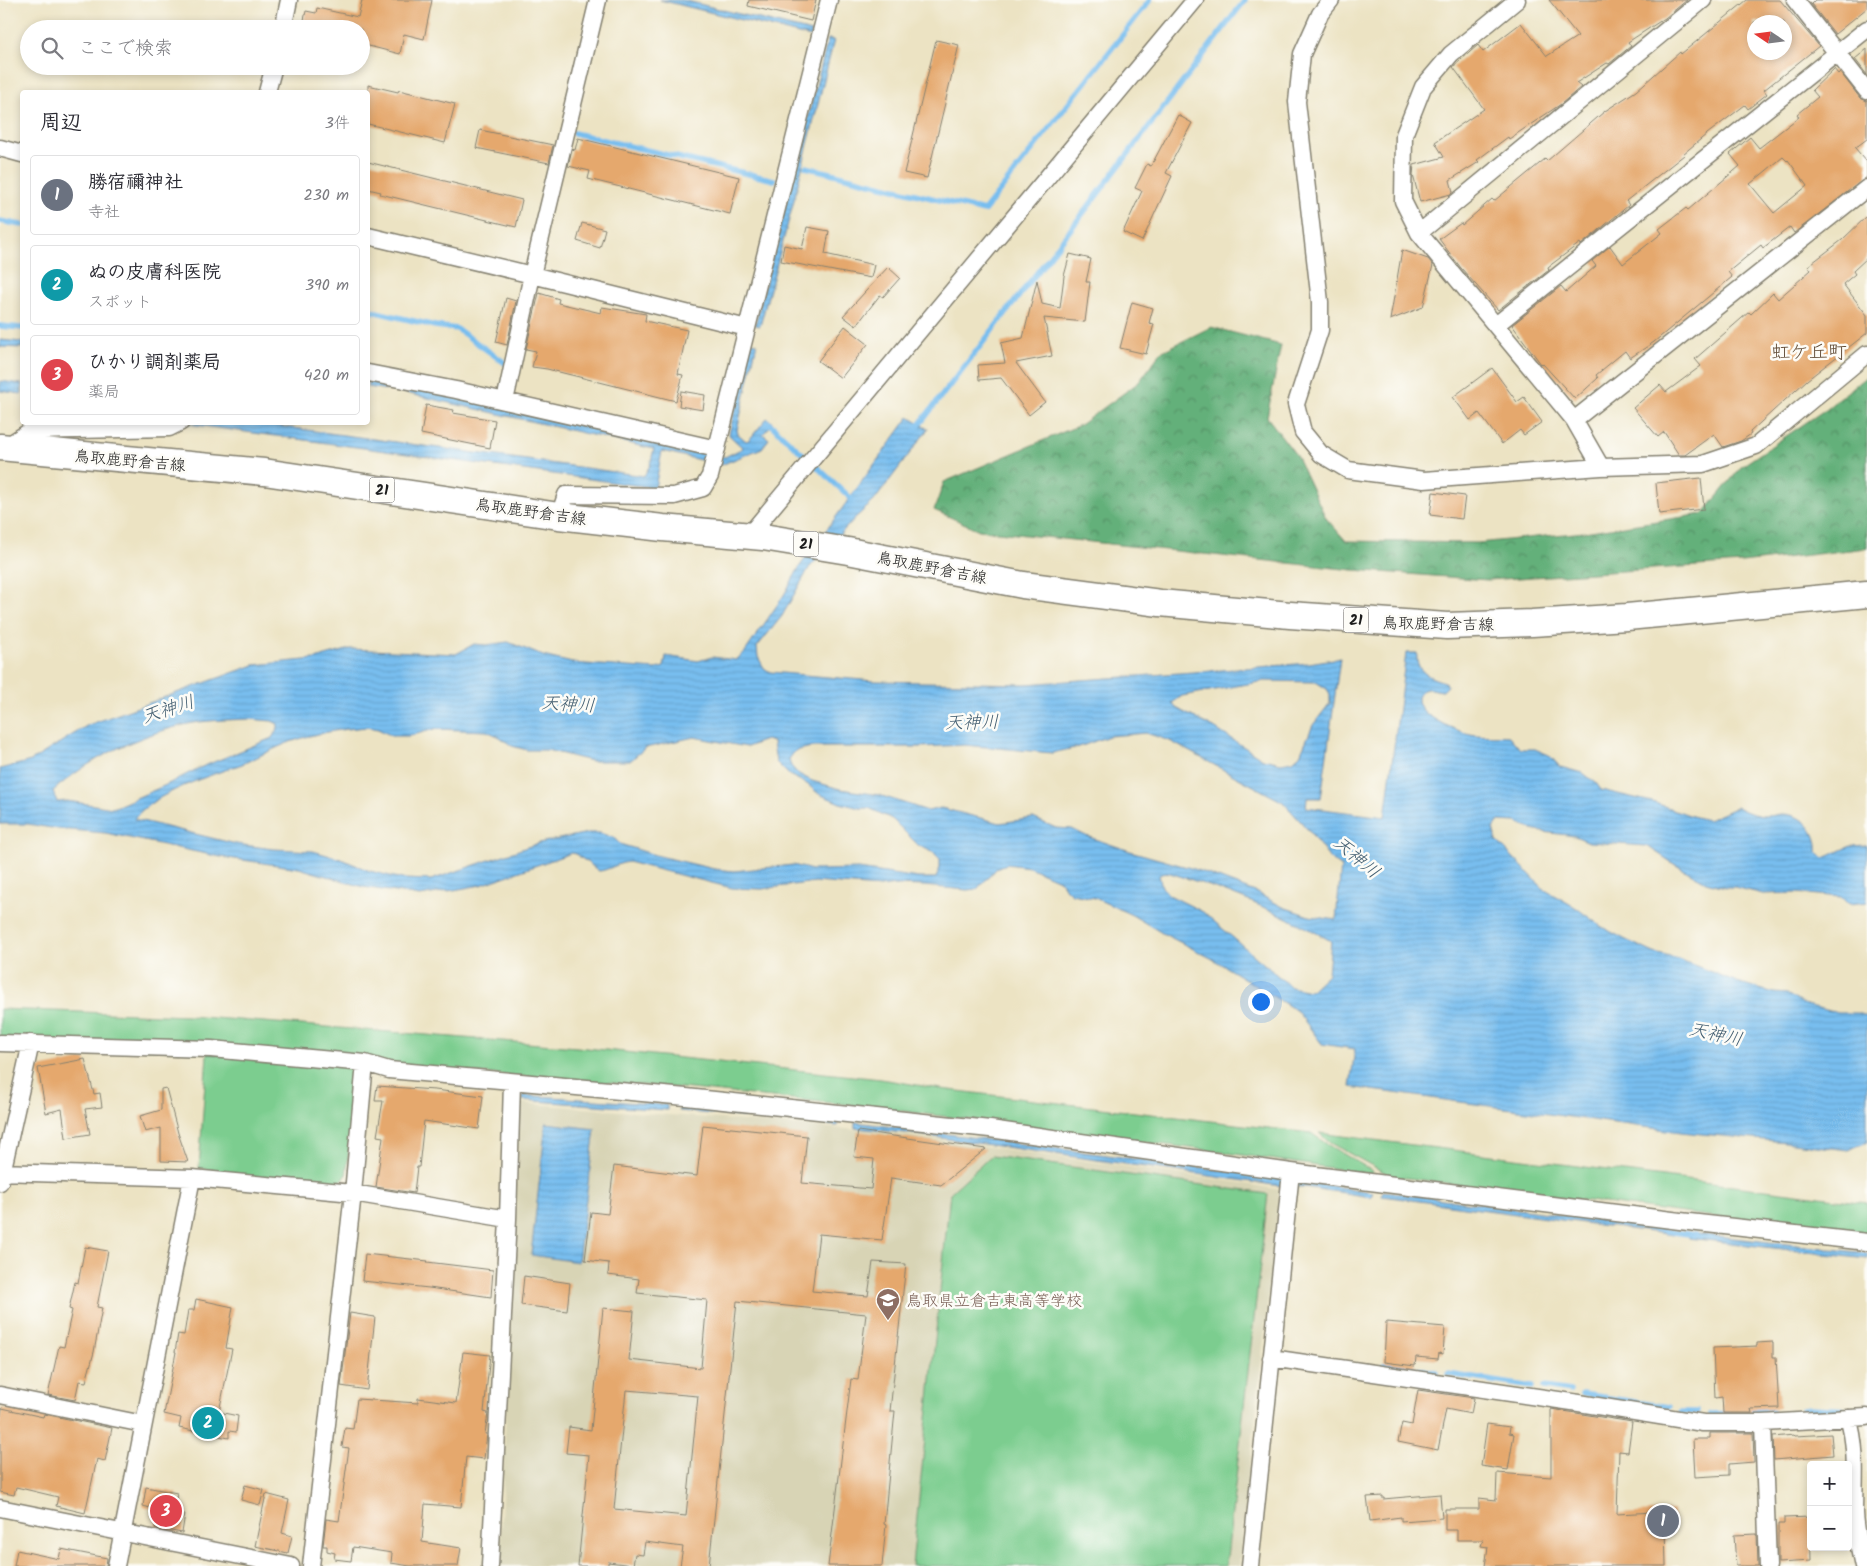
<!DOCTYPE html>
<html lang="ja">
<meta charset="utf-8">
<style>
:root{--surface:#fff;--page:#f7f7f7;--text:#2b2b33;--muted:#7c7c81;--line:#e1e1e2;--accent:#c8321e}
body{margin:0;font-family:Kalam,"Klee One",sans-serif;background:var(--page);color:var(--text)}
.controls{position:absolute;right:15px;bottom:15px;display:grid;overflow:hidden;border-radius:5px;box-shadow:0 2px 8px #0003}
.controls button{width:45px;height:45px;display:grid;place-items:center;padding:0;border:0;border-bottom:1px solid var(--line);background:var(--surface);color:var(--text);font:25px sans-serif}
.compass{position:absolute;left:1747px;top:15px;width:45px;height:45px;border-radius:50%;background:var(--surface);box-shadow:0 2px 8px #0003;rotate:283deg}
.you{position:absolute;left:1260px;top:1001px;width:18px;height:18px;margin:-12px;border:4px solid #fff;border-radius:50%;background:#1a73e8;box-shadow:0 0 0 8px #1a73e833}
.badge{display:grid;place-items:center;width:32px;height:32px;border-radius:50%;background:var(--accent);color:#fff;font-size:16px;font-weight:700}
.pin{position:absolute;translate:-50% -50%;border:2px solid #fff;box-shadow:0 1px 5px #0006}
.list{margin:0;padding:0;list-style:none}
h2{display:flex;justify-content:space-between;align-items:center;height:65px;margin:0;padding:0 20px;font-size:21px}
h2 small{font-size:16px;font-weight:400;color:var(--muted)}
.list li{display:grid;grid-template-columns:32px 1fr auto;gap:15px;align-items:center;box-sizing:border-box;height:80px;margin:0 10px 10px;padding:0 10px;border:1px solid var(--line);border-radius:5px}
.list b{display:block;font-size:19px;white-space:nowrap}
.list p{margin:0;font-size:16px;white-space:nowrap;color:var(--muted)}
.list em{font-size:16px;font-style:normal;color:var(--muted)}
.icon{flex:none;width:28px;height:28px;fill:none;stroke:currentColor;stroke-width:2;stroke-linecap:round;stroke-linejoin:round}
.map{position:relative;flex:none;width:1867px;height:1566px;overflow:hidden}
.search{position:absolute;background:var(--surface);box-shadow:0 2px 8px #0003;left:20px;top:20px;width:350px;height:55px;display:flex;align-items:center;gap:12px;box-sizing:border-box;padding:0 18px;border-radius:28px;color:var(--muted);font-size:19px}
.panel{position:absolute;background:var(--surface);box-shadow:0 2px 8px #0003;left:20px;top:90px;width:350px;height:335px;border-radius:5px}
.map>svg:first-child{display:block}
.built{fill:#d8d4b5}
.green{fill:#7bcd8f;stroke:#4c7456}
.forest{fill:url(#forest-crowns);stroke:#40664b}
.water{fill:url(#water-rules);stroke:#4a6d86;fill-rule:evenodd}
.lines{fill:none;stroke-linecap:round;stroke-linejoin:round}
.stream{stroke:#78beef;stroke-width:5.5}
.building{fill:#e5a86d;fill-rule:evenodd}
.street-casing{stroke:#848070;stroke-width:19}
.primary-casing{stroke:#848070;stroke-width:29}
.street{stroke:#fff;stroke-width:16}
.primary{stroke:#fff;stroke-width:26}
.labels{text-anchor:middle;stroke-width:5;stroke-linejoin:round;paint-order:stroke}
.shield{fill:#fdfcf7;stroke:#605f5e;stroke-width:1}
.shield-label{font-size:15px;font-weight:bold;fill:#1c1c1c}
.street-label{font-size:16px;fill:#1c1c1c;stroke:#fdfcf7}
.education-label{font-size:16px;fill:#785e54;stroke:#fdfcf7;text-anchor:start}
.water-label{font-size:18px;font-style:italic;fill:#415d70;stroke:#fdfcf7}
.quarter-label{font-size:19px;fill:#624d38;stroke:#fdfcf7}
</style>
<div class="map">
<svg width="1867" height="1566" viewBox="0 0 1867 1566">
<defs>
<pattern id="forest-crowns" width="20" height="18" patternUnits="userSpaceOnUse" patternTransform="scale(1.25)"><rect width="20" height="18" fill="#64b07a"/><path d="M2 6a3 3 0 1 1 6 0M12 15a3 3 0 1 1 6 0" fill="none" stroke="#528e63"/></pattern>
<pattern id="water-rules" width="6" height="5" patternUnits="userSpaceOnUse" patternTransform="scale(1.25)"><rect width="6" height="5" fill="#78beef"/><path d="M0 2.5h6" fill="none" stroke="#67a3cc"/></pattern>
</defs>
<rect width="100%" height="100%" fill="#fdfcf7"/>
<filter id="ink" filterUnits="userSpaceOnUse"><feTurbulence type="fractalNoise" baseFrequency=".02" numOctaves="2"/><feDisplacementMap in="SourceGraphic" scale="10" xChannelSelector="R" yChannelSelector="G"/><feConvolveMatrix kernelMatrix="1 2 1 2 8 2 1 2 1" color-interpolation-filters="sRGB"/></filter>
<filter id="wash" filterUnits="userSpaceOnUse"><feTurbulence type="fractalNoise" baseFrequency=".0096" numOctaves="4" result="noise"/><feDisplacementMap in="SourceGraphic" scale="20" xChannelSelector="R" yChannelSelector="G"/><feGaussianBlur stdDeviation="1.12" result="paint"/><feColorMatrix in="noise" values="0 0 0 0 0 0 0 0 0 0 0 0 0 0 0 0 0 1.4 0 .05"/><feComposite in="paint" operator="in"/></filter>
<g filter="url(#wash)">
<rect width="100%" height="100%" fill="#ece3c3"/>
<path class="built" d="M520,1103l362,29 359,51 39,7 -41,376h-740z"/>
<path class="green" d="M0,1009l189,7 388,31 304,32 60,10 370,44 17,12 45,26 -1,3 -151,-22 -358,-46 -182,-18 -681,-50z
M207,1054l142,12 8,11 -11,99 -10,10 -81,-9 -56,-9z
M1319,1133l548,70v33l-476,-60 -61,-33z
M991,1156l277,38 -42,372h-314l38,-373z"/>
<path class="forest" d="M1211,327l70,18 -14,72 29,38 30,63 20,23 132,2 106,-11 119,-18 39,-48 84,-57 41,-33v172l-125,15 -254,17 -135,-10 -374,-40 -45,-20 10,-28 136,-57 59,-43 22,-30z"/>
<path class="water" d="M660,0h23l129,32 -1,5z
M828,39l6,1 -43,172 -31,114 -5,-1z
M0,340l22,2v6l-22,-1z
M751,342l6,1 -20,87 1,4 8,7 3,-1 18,-22 6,5 -10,11 6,5 -7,9 -41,17 -59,-14 -7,37 -474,-65h75l388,53 6,-11 4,-16 -253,-57 -33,-5v-9l357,79 18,-9 -13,-12 -1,-2z
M0,381l22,3v10l-22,-3z
M909,417l19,12 -54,72 -18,16 -47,51 -27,48 -25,31 1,10 6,11 6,4 104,9 151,3 197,-14 87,-7 31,-5 -19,140h-14l-1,9 79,10 21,-164h11c-2,19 13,25 28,29l3,4 -5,5c-6,0 -14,-4 -19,-1 -4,1 -6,5 -6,9 -1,16 35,30 48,34 14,4 28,2 43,3l11,13h15l14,6 11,12 23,6 13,10 5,7 51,12 40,14 16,4 29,-13c9,5 19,9 29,9 6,0 11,-2 16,-2 21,0 37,18 35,38l7,6 27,-12 16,-1v57l-18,2 -7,-7 -46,-4 -33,1 -28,-7h-9l-20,-5 -32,-18 -27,-18 -58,-4 -14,-6 -39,-5 -20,-9 -17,-1 -6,8 3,11 49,50 30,17 27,20 24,13 28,13 24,6 59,23 36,11 14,1 15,10 36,9h20l9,4v125l-19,8 -62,-8 -105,-10 -331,-45 5,-38 -33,-5 -25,-33 -86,-53 -49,-25 -30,-18 -37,-17 -23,-4 -6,-5 -5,-8 -32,-14 -22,-3 -9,3 -21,22 -10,1 -43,-4 -28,-1 -17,2 -64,-5 -53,7 -30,-1 -104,-26c-10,1 -19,8 -29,9l-23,-17 -5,-1 -90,32 -61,11 -56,-9 -65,-19 -78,-11 -115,-24 -48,-4 -30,-5h-28v-55l31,-8 57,-36 166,-60 61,-6 35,-10 106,5 18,-10 12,1 22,-3 35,14 29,7 84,6 8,-2 2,-11 32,5 14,-4 24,3 9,-8 39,-57 16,-29zM1264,681l52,1 11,7 3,5v9l-17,22 -13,30 -7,6 -12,2 -18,-4 -49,-31 -38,-20 -4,-5 10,-7zM249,719l23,2 6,3v4l-6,10 -75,31 -31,16 -53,23 -46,-7 -10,1 -4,-11c37,-33 82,-54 130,-66 21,-5 44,-5 66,-6zM367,727l11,2 14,7h17l26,-7 52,2 13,6 12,9 15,4h20l44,11h39l15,-13 49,-11 53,10 19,-7 7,2 3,20 13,13 18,9 12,10 21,9 20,5h9l23,11 26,26 16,8 6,6v9l-4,10h-18l-59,-9 -47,1 -19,-5 -59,6 -20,-2 -59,-14 -35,-11 -6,-6 -14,-5h-12l-49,10 -108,37 -29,-1 -32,-8 -29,-12 -28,-8 -40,-2 -37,-5 -102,-25c19,-26 78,-44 108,-55 19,-8 37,-19 57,-25 22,-7 45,-10 68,-12zM1146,733l24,8 113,61 27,30 20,27 11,8 -5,53 -27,-4 -26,-9 -28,-15 -61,-23 -64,-18 -44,-15 -14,-7 -16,-1 -23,-10 -33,5 -59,-15 -13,3 -49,-16 -39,-6 -28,-8 -15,-8 -6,-7 -2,-7 6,-8 16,-4h108l46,-2 87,8 27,-6 30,-11zM1167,872c56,17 114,40 164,69l-3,33 -18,17 -19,-4 -88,-75 -34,-17 -7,-8 -3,-12z
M522,1095l145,10v5l-145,-10z
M680,1105l157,16 1,5 -159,-15z
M855,1122l381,50 137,20 -2,5 -66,-10 -24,-1 -375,-53 -51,-5z
M546,1123l49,6 -17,133 -47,-7z
M1383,1191l290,39 1,5 -292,-39z
M1689,1233l178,20v6l-178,-21z"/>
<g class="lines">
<path class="stream" d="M574,133l200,47
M806,167l178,44 166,-211
M0,221l22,4
M368,310l67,16 22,3 51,36
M0,326l22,2
M767,424l1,-2 86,79
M916,429l175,-226 154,-203
M1666,1231l30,4
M1384,1365l53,7
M1448,1374l84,13
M1544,1387l26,4
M1582,1394l87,13
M1803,1409l6,-1 43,2
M1681,1412h16
M1746,1412l25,-1
M1711,1414l23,-1"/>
</g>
<g id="blocks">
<path class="building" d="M362,0h70l-8,39 -20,-5 -4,20 -39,-10v-15h-59l4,-18 10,2 1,-5 41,9z
M749,0h67l-5,21 -63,-15z
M1549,0h138l-22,18 -37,24 3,4 -22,18 -2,-1 -31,20 5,4 -20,17 -52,35 -1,-2 -31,23 2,2 -29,18 3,12 -2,2 -31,8 -7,-27 1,-10 30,-8 -9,-15 49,-33 -31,-42 25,-22 5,7 38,-29 26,33 31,-20z
M1747,0h33l39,46 -55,44 3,4 -19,15 -3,-4 -38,29 -24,20 1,1 -58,46 3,4 -48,40 -1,-2 -32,24 1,3 -51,40 -37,-42 -22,-29 22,-16 1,2 30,-26 2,2 51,-42 2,2 58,-50 31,-20 44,-39 1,2zM1754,22h30v30h-30z
M1815,0h52v8l-32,26 -24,-30z
M936,40l23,5 -32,133 -23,-5z
M1867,49v26l-12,-16z
M1834,69l4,5 2,-2 20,26 7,3v38l-12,9 12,14v15l-73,56 -4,-6 -27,21 -2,-3 -33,27 4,5 -78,65 -24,16 -5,-7 -29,24 2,3 -23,21 -33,-36 -1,1 -29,-39 49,-39 5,6 30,-26 -4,-5 18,-15 13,18 39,-31 -3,-4 27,-21 2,2 52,-44 -10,-12 20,-17 9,11 40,-31 -2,-3 21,-17 -6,-7zM1783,157l4,4 1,-1 19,26 -33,27 -24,-29z
M368,85l30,7 1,-2 56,14 -10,39 -77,-19z
M1178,115l14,8 -26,50 6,3 -30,65 -19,-9 19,-41 -7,-3 12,-24 4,2z
M480,130l73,15 -4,18 -73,-15z
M578,138l161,39 -9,37 -142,-35 2,-8 -22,-5 4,-17 3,1z
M368,162l154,38 -6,27 -136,-33 1,-2 -13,-3z
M1867,216v42l-14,13 2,3 -12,10 24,31v18l-60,47 -57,52 1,2 -10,7 -18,6 -9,-13 -29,21h-6l-15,-23 -6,5 -25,-29 27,-23 6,7 35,-26 -6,-7 54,-47 2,2 22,-21 5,6 33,-29 -3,-4 34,-26z
M582,223l23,6 -5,19 -23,-7z
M807,227l22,4 -4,23 49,11 -3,13 -90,-17 3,-16 18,4z
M1402,250l26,9 5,6 -10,42 -33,13z
M1070,254l21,5 -5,23h4l-5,40 -41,-4 8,38 -36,7 29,39 -16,13 -28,-37 -22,2 -1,-15 27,-2 -4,-20 22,-5 14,-58 5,24 18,4 4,-32z
M888,267l12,11 -17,19 -3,-2 -24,31 -13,-10z
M539,293l20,6 -1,4 43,10 1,-6 44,7 -1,7 42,9 -9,44 5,1 -7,26 -129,-32 -15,-2 4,-16 -10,-2z
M506,298l10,3 -9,44 -11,-3z
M1132,302l21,6 -4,15 5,1 -8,30 -26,-6z
M845,326l23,18 -27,34 -23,-17z
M1492,368l25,34 7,-5 18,25 -18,13 -4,-5 -18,14 -23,-31 -9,7 -17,-23z
M681,391l24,4 -2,15 -24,-4z
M426,405l28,5 -1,3 42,7 -5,28 -69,-14z
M1701,478l3,31 -45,5 -3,-31z
M1433,492l32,4 -3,23 -32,-4z
M85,1059l9,35 6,-1 2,14 -17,2 5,25 -24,4 -4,-29 -16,4 -8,-45z
M377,1086l58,4 48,6 -4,33 -55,-8 -5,46h-2l-3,26 -38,-6 7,-50 -6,-1 6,-35h-8z
M166,1088l12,45 10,29 -27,-1v-33l-16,4 -5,-16 21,-6v-21z
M703,1125l104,11 -5,47 69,6 3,-30 -20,-2 4,-26 128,18 -45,36 -50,-7 -9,62 -63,-6 -7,57 56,5 5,-34 33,2 -16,147h5l-11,113 2,1 -4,41h-54l23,-187 7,1 8,-66 -129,-13 -28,265h-29l3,-19 -38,-5 -2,13 -8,-1 -2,11 -25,-3v4h-30l11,-111 -23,-2 3,-26 22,3 12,-122 31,3 -5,49 72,8 6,-68 -70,-7 2,-14 -31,-4 1,-12 -24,-3 6,-48 17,2 6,-48 83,10zM626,1390l72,6 -12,120 -72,-7z
M85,1247l23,4 -11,56 5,1 -8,44 -8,30 -7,-1 -4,19 -27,-5 11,-49 5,1 8,-37 -3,-1 6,-27 3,1z
M365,1254l63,7 -1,1 66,8 -2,27 -62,-9 -67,-7z
M524,1276l46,7 -3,28 -46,-6z
M196,1299l37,8 -7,41 6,1 -13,63 19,4 -2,16 -7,-1v7l-50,-10 2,-10 -17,-4 12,-62h-1l3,-18 6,1 4,-25h6z
M350,1313l25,4 -8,73 -26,-4z
M1386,1322l59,5 -2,27 -4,-1 -1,6 -22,-2 -1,9 -31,-4z
M1773,1342v15h3l3,51 -28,1 1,4h-29l-1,-16 -7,1 -2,-50 44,-2v-3z
M463,1352l27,3 -6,57 4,1 -3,21h2l-3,25 -18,-2 -5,50 -36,-3 -3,38 39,6 -3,18h-48l-19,-3 1,-10 -39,-6 -2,14 -17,-2 1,-6 -8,-2v-5h-4l3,-27 13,2 10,-73 -7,-1 3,-19 8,1 4,-30 61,4v-5l38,5z
M1418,1390l56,8 -3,16 -25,-5 -8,41 -40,-8 4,-19 10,2z
M2,1408l41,9 1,-3 68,14 -7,33 -8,-2 -12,54 -29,-7 2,-9 -42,-10 -2,8 -14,-3v-72z
M1551,1409l81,13 -4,30 -9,-1 -2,63 56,-3 1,16 -9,1 1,38h-181l3,-19 -7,-1 2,-6h-26v-10h-12v-21h34v-11l17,2 1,-27 54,4z
M1487,1424l23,3 -1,6 5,1 -6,36 -27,-4z
M1710,1433h43l1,29 -25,2v11l-34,2 -2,-38h17z
M1831,1434l2,21 -59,5 -1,-23 21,-2 1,1z
M245,1485l19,5 -4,15 -19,-5z
M146,1487l31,6 -3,20 11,1 -3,19 -27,-5 3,-18 -15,-4z
M266,1494l23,6 -7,33 10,3 -4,17 -33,-7z
M1440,1494l2,24 -41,3v-4l-31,4 -3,-24 16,-1v3z
M1810,1517l1,44 -33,2v-39h6v-6z
M1757,1534l1,32h-22l-2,-31z
M61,1549l46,9 -1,8h-92l3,-16 42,9z"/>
</g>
</g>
<g filter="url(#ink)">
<use href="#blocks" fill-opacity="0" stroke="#848070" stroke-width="1"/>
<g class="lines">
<g class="street-casing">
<path id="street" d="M1331,0l-11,14 -18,40 -5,48 23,200v28l-24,74 7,28 18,22 27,16 76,10 177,-13 102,-3 53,-18 111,-92
M1517,0l-66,54 -28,33 -19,48 -1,66 16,32 155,187 27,47
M1795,0l72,91
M283,29l6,-29
M267,92l7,-26
M0,148l22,6
M1419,233l284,-233
M368,236l160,38 219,54
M1496,325l371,-296
M368,373l88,17 261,59
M505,401l27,-126 66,-275
M1574,420l293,-232
M4,448l26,-17 139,-3 12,-6
M559,516l7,-21 108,1 29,-8 7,-12 119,-476
M749,535l446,-535
M0,1043l211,6 154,14 24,7 297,27 304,32 301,43 389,49 187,21
M0,1172l192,6 161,15 155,26
M0,1182l31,-139
M1271,1358l308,45 124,20h60l104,-6
M0,1395l143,29
M1848,1418c10,30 6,63 6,95 1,18 5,35 9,53
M1763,1423l5,143
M0,1508l291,58
M116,1566l76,-388
M311,1566l42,-373 12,-130
M490,1566l18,-347 4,-136
M1250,1566l41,-394"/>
</g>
<g class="primary-casing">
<path id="primary" d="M0,447l264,25 295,44 104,12 100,9 85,14 175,34 137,18 130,12 157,11 85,-3 95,-6 240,-23"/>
</g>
<use href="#street" class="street"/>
<use href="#primary" class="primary"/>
</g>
</g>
<defs>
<g id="school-pin" transform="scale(1.25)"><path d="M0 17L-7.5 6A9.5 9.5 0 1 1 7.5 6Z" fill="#8d6e63" stroke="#fdfcf7"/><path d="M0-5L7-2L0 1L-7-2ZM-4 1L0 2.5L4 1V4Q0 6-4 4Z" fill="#fff"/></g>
</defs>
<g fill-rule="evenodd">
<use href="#school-pin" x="888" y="1300"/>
</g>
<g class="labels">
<g class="shield">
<rect x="369.5" y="477.5" width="25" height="25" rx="4"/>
<rect x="793.5" y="531.5" width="25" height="25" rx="4"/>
<rect x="1343.5" y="607.5" width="25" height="25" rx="4"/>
</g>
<g class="shield-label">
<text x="382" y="495">21</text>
<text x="806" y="549">21</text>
<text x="1356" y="625">21</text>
</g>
<g class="street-label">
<text transform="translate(130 460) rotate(5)" y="6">鳥取鹿野倉吉線</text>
<text transform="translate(531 511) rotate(8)" y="6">鳥取鹿野倉吉線</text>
<text transform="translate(932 567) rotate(11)" y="6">鳥取鹿野倉吉線</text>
<text transform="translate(1438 623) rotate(1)" y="6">鳥取鹿野倉吉線</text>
</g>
<g class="education-label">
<text x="906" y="1306">鳥取県立倉吉東高等学校</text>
</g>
<g class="water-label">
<text transform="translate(568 704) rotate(3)" y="6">天神川</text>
<text transform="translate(168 709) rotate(-18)" y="6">天神川</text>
<text transform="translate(972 722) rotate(-1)" y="6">天神川</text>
<text transform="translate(1357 857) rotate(40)" y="6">天神川</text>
<text transform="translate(1716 1034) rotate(12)" y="6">天神川</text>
</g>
<g class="quarter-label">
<text x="1809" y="358">虹ケ丘町</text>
</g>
</g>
</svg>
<div class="controls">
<button>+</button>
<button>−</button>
</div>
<svg class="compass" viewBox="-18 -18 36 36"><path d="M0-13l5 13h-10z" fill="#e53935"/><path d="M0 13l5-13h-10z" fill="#7c7c81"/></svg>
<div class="you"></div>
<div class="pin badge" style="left:1663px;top:1521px;background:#6b7280">1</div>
<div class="pin badge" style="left:208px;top:1423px;background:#0f9aa8">2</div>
<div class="pin badge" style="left:166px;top:1511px;background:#e0444e">3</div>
<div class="search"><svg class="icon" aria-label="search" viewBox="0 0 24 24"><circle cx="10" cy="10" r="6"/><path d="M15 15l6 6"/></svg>ここで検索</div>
<section class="panel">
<h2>周辺<small>3件</small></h2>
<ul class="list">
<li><span class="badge" style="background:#6b7280">1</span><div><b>勝宿禰神社</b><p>寺社</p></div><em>230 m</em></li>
<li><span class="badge" style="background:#0f9aa8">2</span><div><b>ぬの皮膚科医院</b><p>スポット</p></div><em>390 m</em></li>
<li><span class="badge" style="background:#e0444e">3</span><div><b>ひかり調剤薬局</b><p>薬局</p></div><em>420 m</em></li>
</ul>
</section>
</div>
